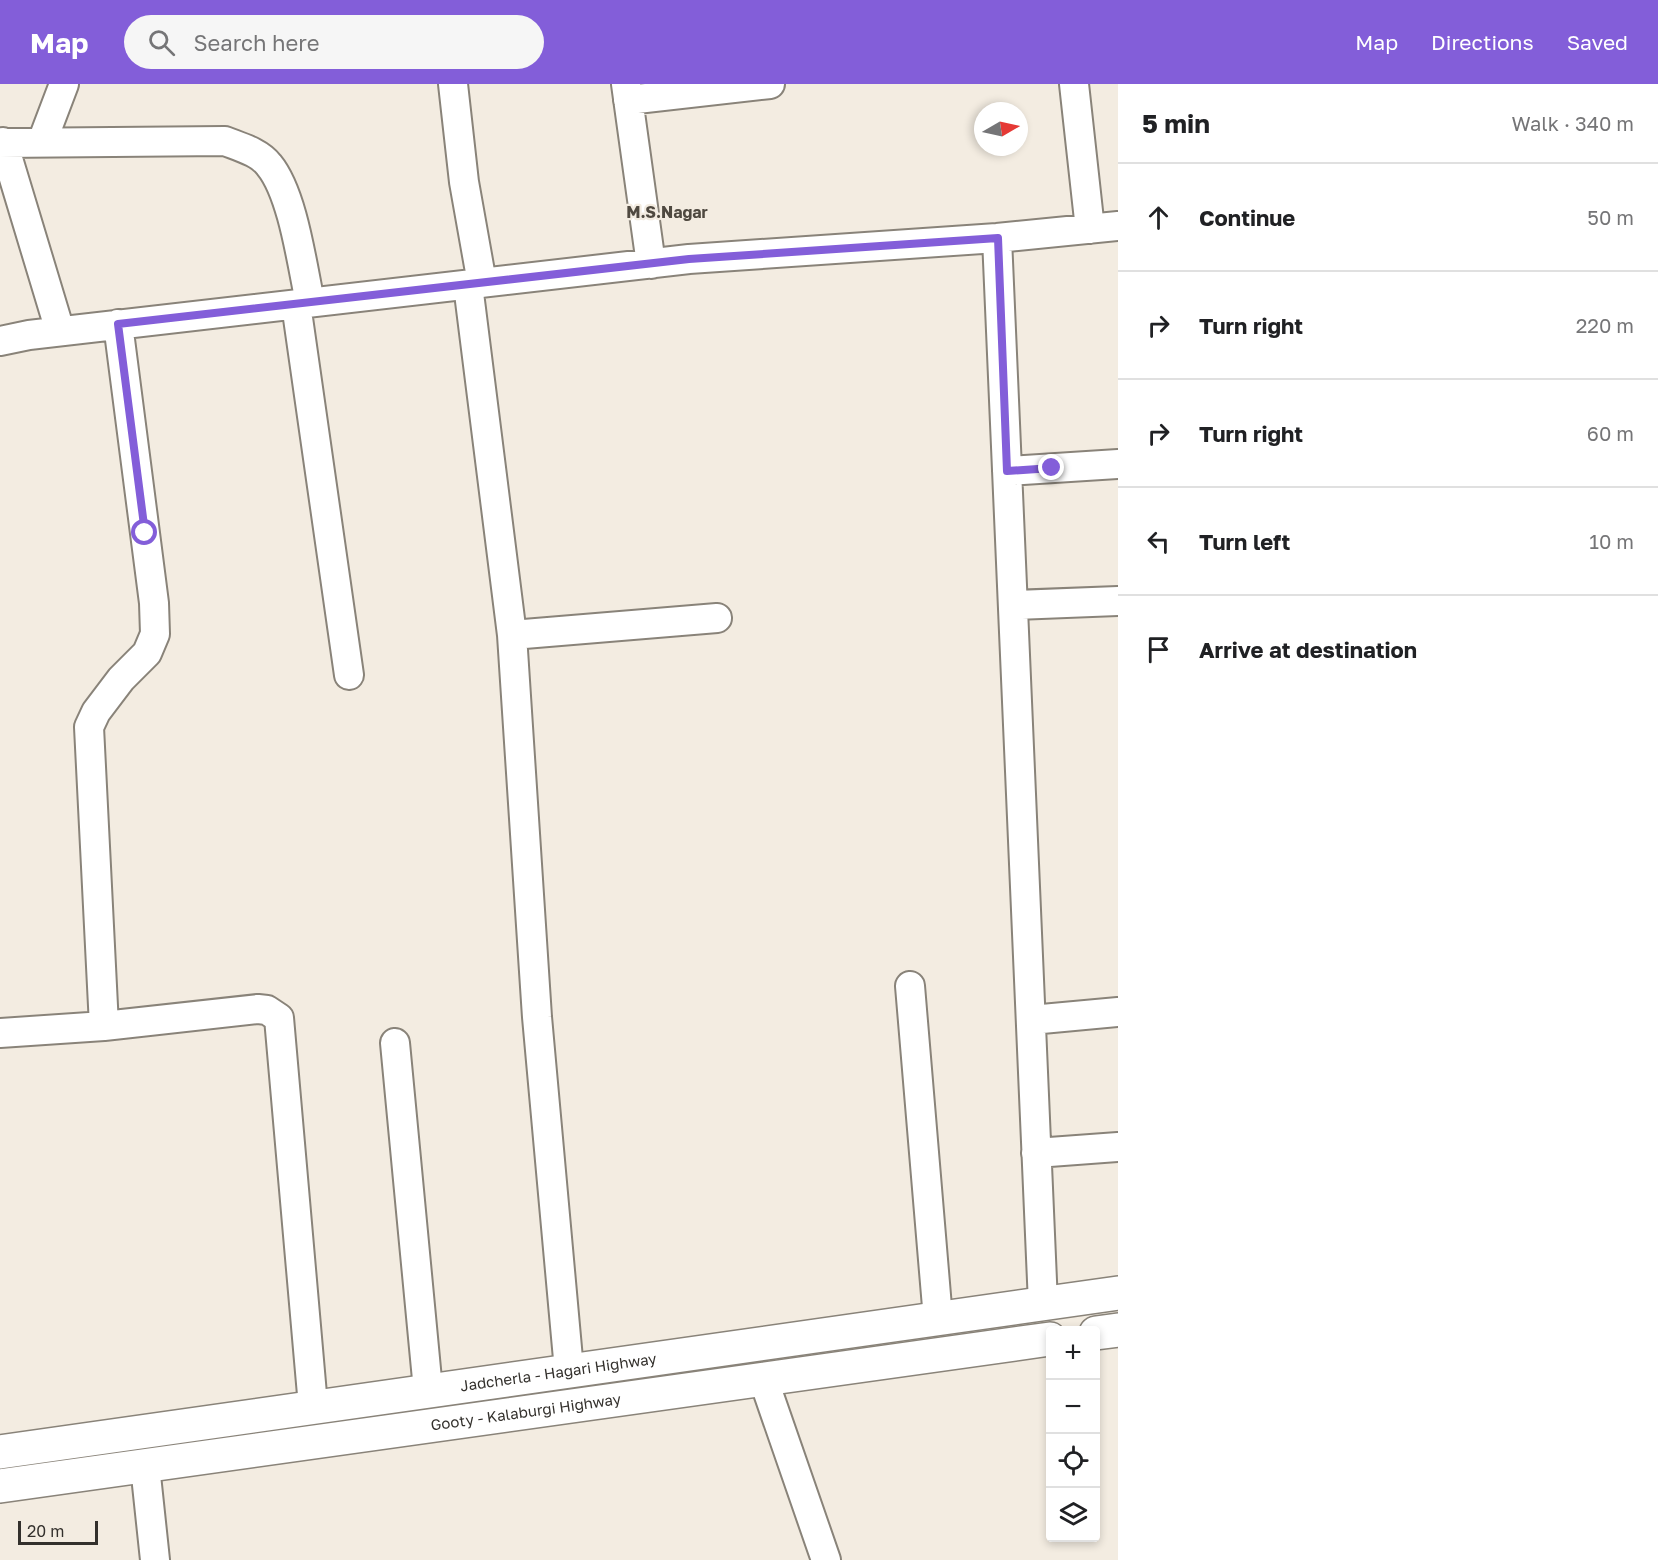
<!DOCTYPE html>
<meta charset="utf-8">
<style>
:root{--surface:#fff;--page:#f6f6f6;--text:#202124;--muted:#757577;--line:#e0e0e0;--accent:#835ed9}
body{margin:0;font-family:"Golos Text",sans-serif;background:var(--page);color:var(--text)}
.controls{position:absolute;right:18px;bottom:18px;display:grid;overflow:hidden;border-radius:6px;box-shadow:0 3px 9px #0003}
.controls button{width:54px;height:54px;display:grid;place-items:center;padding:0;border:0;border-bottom:2px solid var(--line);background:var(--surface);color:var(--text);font:30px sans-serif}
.compass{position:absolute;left:974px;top:18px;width:54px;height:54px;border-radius:50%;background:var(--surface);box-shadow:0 3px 9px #0003;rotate:81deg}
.scale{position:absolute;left:18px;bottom:15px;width:80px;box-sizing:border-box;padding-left:6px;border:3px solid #33302c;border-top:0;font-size:16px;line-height:21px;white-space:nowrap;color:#33302c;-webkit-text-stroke:4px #f3ece1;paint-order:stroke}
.stop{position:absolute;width:18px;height:18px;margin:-14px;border:4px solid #835ed9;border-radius:50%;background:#fff}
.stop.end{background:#835ed9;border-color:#fff;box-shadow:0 2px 6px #0008}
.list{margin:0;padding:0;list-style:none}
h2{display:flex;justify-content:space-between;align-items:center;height:78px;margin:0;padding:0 24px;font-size:26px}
h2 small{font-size:20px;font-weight:400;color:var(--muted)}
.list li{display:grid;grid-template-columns:39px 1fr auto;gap:18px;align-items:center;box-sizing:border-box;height:108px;padding:0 24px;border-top:2px solid var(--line)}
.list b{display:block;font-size:22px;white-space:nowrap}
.list em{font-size:20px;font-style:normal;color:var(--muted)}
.icon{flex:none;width:33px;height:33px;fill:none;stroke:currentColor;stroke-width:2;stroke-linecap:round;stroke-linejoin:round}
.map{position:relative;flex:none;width:1118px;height:1476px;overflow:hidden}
header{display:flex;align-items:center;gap:36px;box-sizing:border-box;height:84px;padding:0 30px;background:var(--accent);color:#fff}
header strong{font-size:28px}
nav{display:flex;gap:33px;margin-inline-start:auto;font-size:21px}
.search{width:420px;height:54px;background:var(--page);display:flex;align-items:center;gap:15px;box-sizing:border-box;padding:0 21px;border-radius:33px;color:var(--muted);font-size:22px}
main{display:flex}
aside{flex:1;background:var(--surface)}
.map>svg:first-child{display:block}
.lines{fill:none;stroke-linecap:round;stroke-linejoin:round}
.minor-casing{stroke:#898379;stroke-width:32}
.highway-casing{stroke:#898379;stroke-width:36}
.minor{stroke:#fff;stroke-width:28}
.highway{stroke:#fff;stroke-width:33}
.route{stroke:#835ed9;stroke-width:8}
.labels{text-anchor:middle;stroke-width:4.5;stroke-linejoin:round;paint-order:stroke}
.street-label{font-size:15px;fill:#33302c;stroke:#f3ece1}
.neighbourhood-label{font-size:16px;font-weight:bold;fill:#4f4940;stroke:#f3ece1}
</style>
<header>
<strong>Map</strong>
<div class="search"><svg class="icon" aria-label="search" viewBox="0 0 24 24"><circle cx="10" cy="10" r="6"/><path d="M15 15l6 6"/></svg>Search here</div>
<nav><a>Map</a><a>Directions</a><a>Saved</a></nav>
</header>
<main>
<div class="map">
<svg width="1118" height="1476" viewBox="0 0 1118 1476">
<rect width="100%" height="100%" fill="#f3ece1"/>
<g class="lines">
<g class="minor-casing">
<path id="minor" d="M453,0l11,98 18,101
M626,0l25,180
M1074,0l16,145
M628,16l142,-16
M3,58l57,189
M42,58l22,-58
M0,59l225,-2c15,6 34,11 44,24 24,29 33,100 41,137
M997,154l46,1066
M468,201l44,350 25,382 32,353
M296,220l53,371
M0,257l29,-6 660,-76 308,-21 121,-12
M1007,387l111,-7
M1013,521l105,-4
M512,551l205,-17
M910,902l28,333
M1031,936l87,-8
M104,942l-15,-299 7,-15 25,-33 26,-26 8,-19 -1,-31 -36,-279
M0,949l104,-7 154,-17 9,1 12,8 34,388
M395,959l33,347
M1036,1069l82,-6
M764,1297l62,179
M145,1382l10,94"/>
</g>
<g class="highway-casing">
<g id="highway">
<path d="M1096,1249l22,-3"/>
<path id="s1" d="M0,1368l1118,-159"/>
<path id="s2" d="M0,1402l1050,-147"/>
</g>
</g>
<use href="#minor" class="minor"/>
<use href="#highway" class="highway"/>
</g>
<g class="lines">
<path class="route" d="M145,449l-27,-209 571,-65 309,-21 9,233 45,-3"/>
</g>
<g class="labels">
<g class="street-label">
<text dy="5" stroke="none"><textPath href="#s1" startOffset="564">Jadcherla - Hagari Highway</textPath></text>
<text dy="5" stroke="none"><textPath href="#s2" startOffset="531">Gooty - Kalaburgi Highway</textPath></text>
</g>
<g class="neighbourhood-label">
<text x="667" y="134">M.S.Nagar</text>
</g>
</g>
</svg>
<div class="controls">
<button>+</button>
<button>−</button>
<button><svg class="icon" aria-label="locate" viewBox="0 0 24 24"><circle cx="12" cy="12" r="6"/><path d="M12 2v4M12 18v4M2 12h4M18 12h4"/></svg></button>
<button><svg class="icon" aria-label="layers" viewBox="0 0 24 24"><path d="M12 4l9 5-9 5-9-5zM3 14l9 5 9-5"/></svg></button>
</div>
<svg class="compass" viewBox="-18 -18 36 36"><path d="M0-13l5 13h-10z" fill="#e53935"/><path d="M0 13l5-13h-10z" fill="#757577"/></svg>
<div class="scale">20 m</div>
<div class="stop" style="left:145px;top:449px"></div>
<div class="stop end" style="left:1052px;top:384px"></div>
</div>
<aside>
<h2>5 min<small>Walk · 340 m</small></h2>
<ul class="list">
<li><svg class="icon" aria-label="ahead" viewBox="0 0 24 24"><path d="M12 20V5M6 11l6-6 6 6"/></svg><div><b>Continue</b></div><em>50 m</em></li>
<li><svg class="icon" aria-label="right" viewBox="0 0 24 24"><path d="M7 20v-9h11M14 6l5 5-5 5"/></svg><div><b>Turn right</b></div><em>220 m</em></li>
<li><svg class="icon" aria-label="right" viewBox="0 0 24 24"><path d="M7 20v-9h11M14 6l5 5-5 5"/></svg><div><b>Turn right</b></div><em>60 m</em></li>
<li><svg class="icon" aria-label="left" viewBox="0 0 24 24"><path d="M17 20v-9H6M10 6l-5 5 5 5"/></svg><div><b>Turn left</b></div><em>10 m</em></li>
<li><svg class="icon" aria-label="arrive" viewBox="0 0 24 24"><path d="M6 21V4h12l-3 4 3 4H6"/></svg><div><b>Arrive at destination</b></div></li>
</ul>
</aside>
</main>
